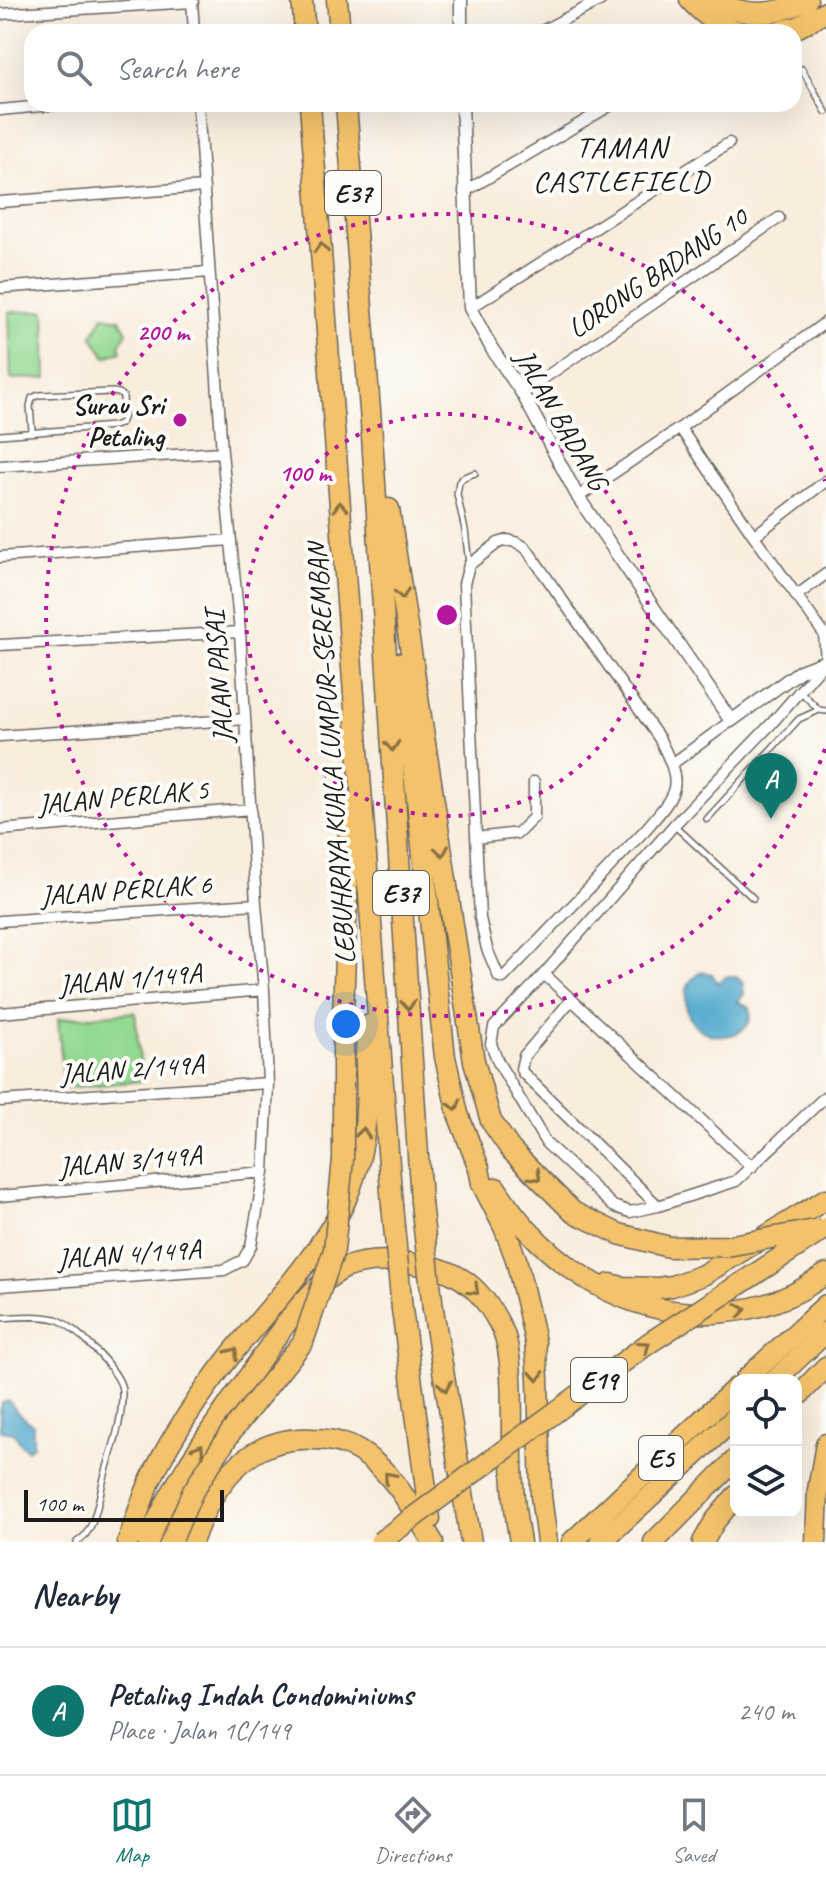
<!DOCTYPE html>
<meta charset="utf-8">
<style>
:root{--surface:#fff;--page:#f2f2f3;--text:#1f2937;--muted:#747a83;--line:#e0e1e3;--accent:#0f766e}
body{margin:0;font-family:Caveat,sans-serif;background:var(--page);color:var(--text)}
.controls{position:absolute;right:24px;bottom:24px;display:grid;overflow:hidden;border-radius:16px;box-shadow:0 8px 32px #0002}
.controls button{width:72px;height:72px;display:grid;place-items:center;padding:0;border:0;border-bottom:2px solid var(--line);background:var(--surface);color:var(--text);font:40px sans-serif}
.scale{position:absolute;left:24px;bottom:20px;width:200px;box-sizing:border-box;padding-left:8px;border:4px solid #1c1c1c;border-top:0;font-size:22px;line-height:28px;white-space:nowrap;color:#1c1c1c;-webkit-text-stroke:6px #fdfcf7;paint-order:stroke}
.you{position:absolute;left:346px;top:1024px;width:28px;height:28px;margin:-20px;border:6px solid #fff;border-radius:50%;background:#1a73e8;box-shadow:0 0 0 12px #1a73e833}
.badge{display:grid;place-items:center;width:52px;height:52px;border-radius:50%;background:var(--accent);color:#fff;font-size:26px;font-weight:700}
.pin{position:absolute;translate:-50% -66px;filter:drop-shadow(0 2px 4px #0008)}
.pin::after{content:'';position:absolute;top:42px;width:28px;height:24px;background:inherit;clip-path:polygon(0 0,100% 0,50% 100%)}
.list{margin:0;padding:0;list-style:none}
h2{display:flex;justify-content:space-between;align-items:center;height:104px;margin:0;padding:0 32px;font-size:34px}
h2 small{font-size:26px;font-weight:400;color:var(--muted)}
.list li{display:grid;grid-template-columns:52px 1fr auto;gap:24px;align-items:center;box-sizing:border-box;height:128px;padding:0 32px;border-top:2px solid var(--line)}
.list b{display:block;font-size:30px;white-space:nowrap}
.list p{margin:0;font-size:26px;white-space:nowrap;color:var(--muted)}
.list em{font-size:26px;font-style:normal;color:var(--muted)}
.icon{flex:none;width:44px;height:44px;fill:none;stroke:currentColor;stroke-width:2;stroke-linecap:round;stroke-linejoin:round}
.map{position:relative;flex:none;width:826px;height:1542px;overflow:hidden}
.search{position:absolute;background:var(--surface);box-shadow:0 8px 32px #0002;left:24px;right:24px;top:24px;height:88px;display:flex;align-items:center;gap:20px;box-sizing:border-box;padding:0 28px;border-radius:24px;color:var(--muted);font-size:30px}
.sheet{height:232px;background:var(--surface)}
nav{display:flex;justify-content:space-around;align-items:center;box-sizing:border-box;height:112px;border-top:2px solid var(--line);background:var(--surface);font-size:22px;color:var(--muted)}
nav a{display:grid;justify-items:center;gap:4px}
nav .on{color:var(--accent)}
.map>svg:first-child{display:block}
.green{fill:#93d992;stroke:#587a57;stroke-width:2}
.water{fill:#4fa8cd;stroke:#366274;stroke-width:2}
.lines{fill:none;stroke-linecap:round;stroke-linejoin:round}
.service-casing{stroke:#696560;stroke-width:8}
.minor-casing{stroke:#696560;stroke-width:13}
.tertiary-casing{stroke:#696560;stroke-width:15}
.motorway-casing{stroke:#696560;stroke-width:23}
.service{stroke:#fff;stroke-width:5}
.minor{stroke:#fff;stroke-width:10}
.tertiary{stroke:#fff;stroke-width:12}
.motorway{stroke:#f3c26a;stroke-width:20}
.motorway-bridge-casing{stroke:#696560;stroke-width:23;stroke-linecap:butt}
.motorway-bridge{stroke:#f3c26a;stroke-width:20}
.oneway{stroke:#886f43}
.ring{fill:none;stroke:#b5179e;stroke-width:4;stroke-dasharray:4 8}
.poi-dot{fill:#b5179e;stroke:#fdfcf7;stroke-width:3}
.labels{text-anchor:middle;stroke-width:8;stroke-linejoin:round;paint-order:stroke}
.shield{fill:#fdfcf7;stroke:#605f5e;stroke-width:2}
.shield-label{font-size:26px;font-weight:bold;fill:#1c1c1c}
.street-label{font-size:28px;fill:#1c1c1c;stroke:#fdfcf7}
.poi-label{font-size:28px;font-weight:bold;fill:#1c1c1c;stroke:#fdfcf7;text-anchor:end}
.neighbourhood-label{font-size:30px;letter-spacing:2px;fill:#1c1c1c;stroke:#fdfcf7}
.centre{fill:#b5179e;stroke:#fdfcf7;stroke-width:4}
.ring-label{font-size:24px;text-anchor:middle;font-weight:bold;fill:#b5179e;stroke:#fdfcf7;stroke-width:8;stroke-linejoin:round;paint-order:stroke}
</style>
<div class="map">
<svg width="826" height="1542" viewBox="0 0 826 1542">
<rect width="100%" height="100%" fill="#fdfcf7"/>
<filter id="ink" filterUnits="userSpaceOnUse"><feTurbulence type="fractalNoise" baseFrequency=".0125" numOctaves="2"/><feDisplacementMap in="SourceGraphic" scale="16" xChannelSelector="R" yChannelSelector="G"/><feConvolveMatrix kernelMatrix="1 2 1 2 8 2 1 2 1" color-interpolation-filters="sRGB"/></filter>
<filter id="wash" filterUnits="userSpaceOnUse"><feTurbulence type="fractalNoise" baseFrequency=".006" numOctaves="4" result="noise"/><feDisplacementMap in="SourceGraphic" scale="32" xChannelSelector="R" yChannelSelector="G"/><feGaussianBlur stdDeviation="1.8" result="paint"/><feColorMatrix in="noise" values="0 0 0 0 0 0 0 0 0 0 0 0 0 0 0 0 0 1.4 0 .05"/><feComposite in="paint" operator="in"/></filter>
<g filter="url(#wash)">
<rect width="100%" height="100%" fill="#f9eddd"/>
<path class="green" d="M45,311l2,67 -36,1 -2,-67z
M103,316l17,3 7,13 -8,13 2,6 -15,6 -14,-21z
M135,1012l7,69 -78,7 -6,-69z"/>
<path class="water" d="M702,972l10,2 6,9c8,-9 18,-10 25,1l1,10 -6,8 12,6c10,36 -67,42 -64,-11 1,-12 5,-20 16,-25z
M9,1401l8,11 16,13v20l-6,5 -7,-7 -6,-10 -14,-2v-19l2,-9z"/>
</g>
<g filter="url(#ink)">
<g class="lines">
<g class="service-casing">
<path id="service" d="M802,69l24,43
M0,435l114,-9 7,-3 3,-7 -1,-20 -4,-3 -6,-1 -74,3 -7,3 -2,8 2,25
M469,564l-4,-34 -8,-36 2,-12 5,-5 11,-4
M800,691l19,19
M707,819l92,-100 20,-9 7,1
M675,826l78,72
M0,1318c18,-1 38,-3 56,1 17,5 65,53 66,71 1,33 -11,61 -19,92 -5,19 -8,50 -26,60"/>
</g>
<g class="minor-casing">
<path id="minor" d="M192,0l2,32
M0,14l193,-12
M540,32l61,-32
M0,110l63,-6
M464,192l149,-88
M0,202l204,-15
M0,288l209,-16
M470,308l259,-165
M522,393l257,-175
M680,428l74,108 70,98 2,26
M0,466l222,-14
M578,497l102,-69 146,-106
M754,536l72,-55
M508,540l10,3 8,5 133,190c24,47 21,52 -13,91l-143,149 -4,-1 -12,-28 -7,-31 -16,-334 5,-19 29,-22z
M0,557l231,-17
M796,596l30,-22
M0,645l240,-13
M0,736l245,-17
M672,764l59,-43
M0,830l251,-21
M476,838l42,-5 16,-16v-35
M0,921l256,-17
M544,974l-50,53 -3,17 7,18 48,81 67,63 17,6 28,-6 78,-25 90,-85
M571,1000l-47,56 -3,13 2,4 135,133
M0,1013l264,-23
M0,1101l268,-18
M752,1167l-208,-193 130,-149 98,-102 52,-60
M0,1196l264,-24
M0,1286l224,-16 19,-10 8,-14 13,-74 4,-89 -4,-93 -8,-86 -16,-272 -18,-180 -24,-348"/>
</g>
<g class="tertiary-casing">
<path id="tertiary" d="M461,0v32
M462,104l8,204 22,41 30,44 56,104 153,224 69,-50 26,-10"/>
</g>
<g class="motorway-casing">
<path id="motorway" d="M302,0l3,32
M337,0l3,32
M690,0c14,16 29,27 51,32
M714,0c30,18 62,16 93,0
M778,32l20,-5 28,-15
M310,104l82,1101
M346,104l26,332 49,766
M389,509l85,552
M397,663l12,64 36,330 13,57 21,54 3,16 22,43 12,32 13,55 6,28 3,36 3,118 6,46
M343,1015l7,-212
M496,1188c49,78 135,134 229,124 24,-2 48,-8 70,-19 11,-5 21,-13 31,-19
M610,1284l12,3 36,1 14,-2 31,-11 123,-76
M402,1309l28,210
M433,1309l38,233
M745,1380l81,-75
M775,1380l51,-48
M796,1398l30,-31
M128,1542c8,-23 15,-47 26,-69 21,-43 50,-84 80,-122 36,-44 89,-100 112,-152 12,-28 19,-58 20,-89 2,-28 -3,-56 3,-85
M148,1542c24,-60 64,-113 101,-166 23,-33 59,-91 96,-108 23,-10 53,-7 78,-3 41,6 62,29 80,66 12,28 8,94 9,126 0,29 3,57 8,85
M192,1542c20,-57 55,-106 121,-103 19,0 37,5 52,16 31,21 48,56 68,87
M572,1542l164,-154
M601,1542l135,-125
M654,1542l82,-83
M703,1542l12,-21 21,-25
M816,1542l2,-52 8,-46"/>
</g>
<use href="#service" class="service"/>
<use href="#minor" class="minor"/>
<use href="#tertiary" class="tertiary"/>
<use href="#motorway" class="motorway"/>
<g class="motorway-bridge-casing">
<path id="motorway-bridge" d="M474,1061l17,60 20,29 62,62 46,22 50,13 58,-1 88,-16
M421,1202l12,107
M392,1205l10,104
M171,1542l22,-51 38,-59 72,-90 31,-92 9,-91v-144
M380,1542l269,-199 177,-115"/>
</g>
<use href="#motorway-bridge" class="motorway-bridge"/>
</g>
<defs><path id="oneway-chevron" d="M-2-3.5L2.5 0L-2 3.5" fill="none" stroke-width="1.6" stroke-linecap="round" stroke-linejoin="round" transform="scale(2)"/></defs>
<g class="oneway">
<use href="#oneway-chevron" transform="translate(321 248) rotate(-94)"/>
<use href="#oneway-chevron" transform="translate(340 507) rotate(-94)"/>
<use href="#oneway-chevron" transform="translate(402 594) rotate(81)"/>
<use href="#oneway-chevron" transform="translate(392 746) rotate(86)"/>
<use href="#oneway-chevron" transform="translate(442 851) rotate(81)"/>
<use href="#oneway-chevron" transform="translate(408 1005) rotate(86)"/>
<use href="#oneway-chevron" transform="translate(455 1105) rotate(74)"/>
<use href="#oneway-chevron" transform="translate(363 1133) rotate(-82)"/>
<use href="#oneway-chevron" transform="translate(536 1176) rotate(45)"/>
<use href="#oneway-chevron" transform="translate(474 1290) rotate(44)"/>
<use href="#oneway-chevron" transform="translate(741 1310) rotate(-9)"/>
<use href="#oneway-chevron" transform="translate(645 1346) rotate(-35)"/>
<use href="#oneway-chevron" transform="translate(233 1353) rotate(-52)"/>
<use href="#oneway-chevron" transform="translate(537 1376) rotate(87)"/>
<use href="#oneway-chevron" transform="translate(445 1386) rotate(81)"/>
<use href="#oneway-chevron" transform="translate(199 1449) rotate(-58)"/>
<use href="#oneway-chevron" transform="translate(389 1477) rotate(-131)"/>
</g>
</g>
<g class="ring">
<circle cx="447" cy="615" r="201"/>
<path d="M825 749A401 401 0 1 1 825 481"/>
</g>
<circle class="poi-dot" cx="180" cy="420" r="8"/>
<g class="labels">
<g class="shield">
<rect x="325" y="171" width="56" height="44" rx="6"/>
<rect x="373" y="871" width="56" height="44" rx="6"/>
<rect x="571" y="1358" width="56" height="44" rx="6"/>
<rect x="639" y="1436" width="44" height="44" rx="6"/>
</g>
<g class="shield-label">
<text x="353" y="202">E37</text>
<text x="401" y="902">E37</text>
<text x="599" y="1389">E19</text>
<text x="661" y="1467">E5</text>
</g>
<g class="street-label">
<text transform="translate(657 272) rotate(-34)" y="10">LORONG BADANG 10</text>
<text transform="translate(562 419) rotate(60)" y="10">JALAN BADANG</text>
<text transform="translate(218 677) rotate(-94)" y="10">JALAN PASAI</text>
<text transform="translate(330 754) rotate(-94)" y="10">LEBUHRAYA KUALA LUMPUR–SEREMBAN</text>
<text transform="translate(123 796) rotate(-5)" y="10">JALAN PERLAK 5</text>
<text transform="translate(126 889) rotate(-4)" y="10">JALAN PERLAK 6</text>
<text transform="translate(130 978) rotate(-5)" y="10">JALAN 1/149A</text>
<text transform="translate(132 1068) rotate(-4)" y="10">JALAN 2/149A</text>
<text transform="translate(130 1160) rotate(-5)" y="10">JALAN 3/149A</text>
<text transform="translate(129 1253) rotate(-4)" y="10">JALAN 4/149A</text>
</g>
<g class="poi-label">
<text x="164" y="414">Surau Sri<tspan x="164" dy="32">Petaling</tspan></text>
</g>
<g class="neighbourhood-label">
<text x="622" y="157">TAMAN<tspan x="622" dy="34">CASTLEFIELD</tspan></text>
</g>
</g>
<circle cx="447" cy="615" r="12" class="centre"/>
<g class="ring-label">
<text x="163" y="340">200 m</text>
<text x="305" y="481">100 m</text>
</g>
</svg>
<div class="controls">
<button><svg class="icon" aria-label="locate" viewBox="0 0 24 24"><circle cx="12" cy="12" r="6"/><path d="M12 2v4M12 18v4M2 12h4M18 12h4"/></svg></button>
<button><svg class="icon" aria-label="layers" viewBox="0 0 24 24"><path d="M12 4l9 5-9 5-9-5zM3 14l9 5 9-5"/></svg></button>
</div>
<div class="scale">100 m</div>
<div class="you"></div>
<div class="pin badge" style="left:771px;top:819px">A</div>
<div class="search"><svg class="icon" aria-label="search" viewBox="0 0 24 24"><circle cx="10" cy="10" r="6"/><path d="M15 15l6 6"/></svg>Search here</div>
</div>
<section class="sheet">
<h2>Nearby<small></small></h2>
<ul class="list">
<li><span class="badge">A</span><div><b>Petaling Indah Condominiums</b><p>Place · Jalan 1C/149</p></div><em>240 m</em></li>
</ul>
</section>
<nav>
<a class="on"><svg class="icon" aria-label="map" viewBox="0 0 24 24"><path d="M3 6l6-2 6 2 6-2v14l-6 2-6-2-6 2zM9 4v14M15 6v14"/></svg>Map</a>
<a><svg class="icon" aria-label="directions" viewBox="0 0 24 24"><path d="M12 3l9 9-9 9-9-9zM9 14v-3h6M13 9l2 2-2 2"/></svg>Directions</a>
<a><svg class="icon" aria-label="saved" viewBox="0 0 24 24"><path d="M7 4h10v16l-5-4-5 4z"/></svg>Saved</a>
</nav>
